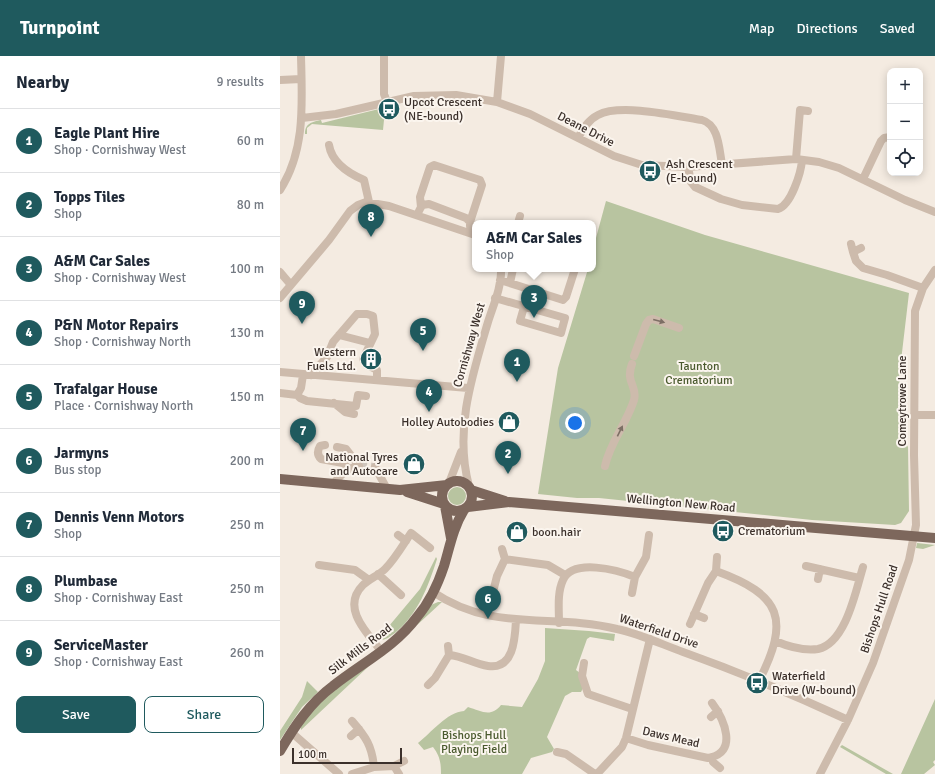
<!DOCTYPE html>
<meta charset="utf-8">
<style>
:root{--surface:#fff;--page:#f2f2f3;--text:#1f2937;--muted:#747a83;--line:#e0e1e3;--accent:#1f5a5e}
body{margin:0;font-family:Signika,sans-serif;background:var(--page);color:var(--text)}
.controls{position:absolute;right:12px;top:12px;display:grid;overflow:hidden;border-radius:8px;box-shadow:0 2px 10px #0003}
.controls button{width:36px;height:36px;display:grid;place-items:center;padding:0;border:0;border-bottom:1px solid var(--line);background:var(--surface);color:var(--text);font:20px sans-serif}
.scale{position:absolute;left:12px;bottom:10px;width:110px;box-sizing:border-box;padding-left:4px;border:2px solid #3b302b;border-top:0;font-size:11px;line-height:14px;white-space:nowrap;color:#3b302b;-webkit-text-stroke:3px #fbf5ee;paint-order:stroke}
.you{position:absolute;left:295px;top:367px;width:14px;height:14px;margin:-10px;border:3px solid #fff;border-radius:50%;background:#1a73e8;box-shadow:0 0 0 6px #1a73e833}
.badge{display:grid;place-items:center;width:26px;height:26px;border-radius:50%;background:var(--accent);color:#fff;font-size:13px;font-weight:700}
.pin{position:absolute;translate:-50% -33px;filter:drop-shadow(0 1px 2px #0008)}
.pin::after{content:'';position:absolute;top:21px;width:14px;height:12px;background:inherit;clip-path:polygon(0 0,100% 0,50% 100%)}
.popup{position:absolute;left:192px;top:164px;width:124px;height:52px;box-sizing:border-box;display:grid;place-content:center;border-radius:8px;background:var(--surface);filter:drop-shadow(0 1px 3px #0005);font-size:13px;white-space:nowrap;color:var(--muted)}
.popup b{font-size:15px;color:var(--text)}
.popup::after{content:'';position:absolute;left:50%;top:100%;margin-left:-8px;border:8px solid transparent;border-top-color:var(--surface)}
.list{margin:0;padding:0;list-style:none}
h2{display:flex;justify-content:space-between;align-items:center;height:52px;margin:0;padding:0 16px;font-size:17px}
h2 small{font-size:13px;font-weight:400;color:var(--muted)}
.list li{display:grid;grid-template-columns:26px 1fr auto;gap:12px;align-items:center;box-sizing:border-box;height:64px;padding:0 16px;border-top:1px solid var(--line)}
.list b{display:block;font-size:15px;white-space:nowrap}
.list p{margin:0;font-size:13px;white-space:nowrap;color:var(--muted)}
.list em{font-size:13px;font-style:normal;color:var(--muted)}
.actions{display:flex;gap:8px;padding:12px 16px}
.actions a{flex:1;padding:9px 0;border:1px solid var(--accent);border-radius:8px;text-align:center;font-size:14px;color:var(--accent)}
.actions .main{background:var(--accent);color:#fff}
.icon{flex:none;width:22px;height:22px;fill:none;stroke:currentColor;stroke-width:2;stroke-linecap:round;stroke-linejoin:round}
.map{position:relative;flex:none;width:655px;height:718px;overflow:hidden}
header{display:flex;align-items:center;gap:24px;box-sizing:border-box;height:56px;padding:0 20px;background:var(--accent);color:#fff}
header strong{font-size:19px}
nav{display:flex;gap:22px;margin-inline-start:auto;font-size:14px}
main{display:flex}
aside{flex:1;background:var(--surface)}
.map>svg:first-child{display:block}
.green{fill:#b8c4a0}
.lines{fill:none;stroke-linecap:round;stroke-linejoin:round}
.minor-tunnel{stroke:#cfc6bd;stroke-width:8;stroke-dasharray:8 4;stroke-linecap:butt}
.minor{stroke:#cdbbac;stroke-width:8}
.major{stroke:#7d675c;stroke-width:10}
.oneway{fill:#7d6f65}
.labels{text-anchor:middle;stroke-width:4;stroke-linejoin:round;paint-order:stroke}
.poi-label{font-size:12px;fill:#3b302b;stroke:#fbf5ee;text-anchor:start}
.street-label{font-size:12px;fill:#3b302b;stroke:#fbf5ee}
.park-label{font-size:12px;fill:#4a5a2e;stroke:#fbf5ee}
</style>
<header>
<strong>Turnpoint</strong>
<nav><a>Map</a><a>Directions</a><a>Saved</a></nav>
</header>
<main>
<aside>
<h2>Nearby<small>9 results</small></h2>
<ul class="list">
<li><span class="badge">1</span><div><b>Eagle Plant Hire</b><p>Shop · Cornishway West</p></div><em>60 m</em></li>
<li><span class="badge">2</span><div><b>Topps Tiles</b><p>Shop</p></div><em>80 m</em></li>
<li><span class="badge">3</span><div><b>A&amp;M Car Sales</b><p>Shop · Cornishway West</p></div><em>100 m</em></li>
<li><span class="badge">4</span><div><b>P&amp;N Motor Repairs</b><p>Shop · Cornishway North</p></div><em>130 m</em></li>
<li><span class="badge">5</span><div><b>Trafalgar House</b><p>Place · Cornishway North</p></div><em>150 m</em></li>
<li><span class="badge">6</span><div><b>Jarmyns</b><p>Bus stop</p></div><em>200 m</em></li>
<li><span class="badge">7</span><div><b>Dennis Venn Motors</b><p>Shop</p></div><em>250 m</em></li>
<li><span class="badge">8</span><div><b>Plumbase</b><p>Shop · Cornishway East</p></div><em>250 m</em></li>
<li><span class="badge">9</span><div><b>ServiceMaster</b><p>Shop · Cornishway East</p></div><em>260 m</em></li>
</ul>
<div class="actions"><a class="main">Save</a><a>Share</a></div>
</aside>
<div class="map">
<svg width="655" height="718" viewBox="0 0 655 718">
<rect width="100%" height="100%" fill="#f4ebe1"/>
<path class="green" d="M103,52l2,2 -2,20 -71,-6 -5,4v6h-2c0,-11 7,-12 16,-14l1,3z
M326,145l99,34 204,58 -10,85 5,37 1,27 3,5 1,64 -8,12 -6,2 -83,-5 -213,-22h-22l-39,-4 20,-126 30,-99h5v-20z
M168 440a9 9 0 1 1 18 0a9 9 0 1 1-18 0Z
M637,487l18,2 -12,4 -7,-1z
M156,501l1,2c-9,28 -19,55 -42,74 -5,3 -8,7 -14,7l-2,-2 41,-49z
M158,546h4l-26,24 15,-21z
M265,572l44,3 26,3 -1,7 -24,-4 -3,2 -11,31 4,3 3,15 -2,4h-9l-7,4 -18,41 7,12 -2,3 -21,6 -9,16h-81c0,-11 -1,-18 -8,-27l-9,3 -6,-7c13,-10 29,-31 46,-32l4,-4c13,4 23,11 33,-2l21,2 16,-28 7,-18z
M89,610l-68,64c0,-20 52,-53 68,-64z
M27,625l11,11 -16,15 -22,33v-9l22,-34z
M655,643v61l-2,2 2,3 -11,9h-23z
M562,689l51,29h-7l-46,-27z"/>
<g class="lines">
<path class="minor-tunnel" d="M79,410l16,1"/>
<path class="minor" d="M104,0v38l3,8
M0,24l21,-1
M217,46l4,-46
M22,62l34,-4 78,-18 42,-1 41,7 33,12 84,42 28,9 46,2 108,-8 23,3 20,6 66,32 30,12
M298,82c5,-9 10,-18 20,-23 22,-12 79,1 104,5 17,5 17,29 20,44
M49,89c3,18 21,29 35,35l5,22
M516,103l4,-49 8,1
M408,111l3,15 4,5 26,12 21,6 36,4c13,-4 23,-36 24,-49
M583,123l18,-38 3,-3 6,-1
M0,134c26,-40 22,-88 21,-134
M141,151l-1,-10 10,-30 4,-2 46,15 2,5 -12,37
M139,155l3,-6 7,-1 37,14 4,4v4
M238,167l2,-7
M571,188l2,8
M581,192l-8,4 3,9 7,7 24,7 36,13
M0,216l11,13
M220,224l63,20 3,-3 9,-28
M230,227l3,-14
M0,242l49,-58 21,-29 8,-6 8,-3 23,4 86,29
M215,242l70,20 -4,15 -41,-12 4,-14
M59,279l31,8
M354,300l12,-32 3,-4 4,-1 26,9
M0,316l188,16
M31,319l16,-18 6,-15 24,-28h10l6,2 2,18 -12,25 4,6 10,5v10
M0,337l17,2 3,3 7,3 49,5 2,-11 8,1
M17,339l4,-7 2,-13
M54,347l11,9 9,2
M635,359h20
M45,389l-5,1c-3,5 -3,9 1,13l22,4 6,6
M57,391l9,2 13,17
M325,410c5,-24 22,-43 29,-66 4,-14 -9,-17 -2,-36
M95,411l12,22
M169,427l12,-31
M53,428c8,-9 14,-16 26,-18
M189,430c-15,-56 3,-110 19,-164 5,-16 14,-36 13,-53
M118,479l8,6
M225,503l43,6 17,10
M39,509l36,5 14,10
M526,510l53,12
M436,515l1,-14
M98,518l23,21
M355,521l11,-20 3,-22
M538,523l2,-10
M153,536c60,41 120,21 184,37 23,5 44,15 66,23 56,20 111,43 165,68
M212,540l5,-20 8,-17 -3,-10
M414,558l10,4
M279,567c0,-14 -2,-30 4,-43 10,-22 55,-10 72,-3l-3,16
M410,568l18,-41 8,-12c66,24 74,48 43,110
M495,585c12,5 30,10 43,8 28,-6 38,-59 45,-82
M168,590l1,9c14,1 25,9 39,11 26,4 27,-28 28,-46
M102,596c-14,-18 -42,-44 -19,-67 6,-6 16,-10 22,-16 10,-10 18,-24 26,-36l19,15
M304,607l-2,13 6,18 44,15
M148,629l7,-7 14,-23
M431,661l7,-6
M72,665c14,16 20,25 22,46
M11,676l48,42
M71,680l8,-7
M346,682l22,7 60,13c31,-5 16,-39 4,-55
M277,696l9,2 29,20
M432,701l1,5 7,6
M114,710l10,-5
M72,718l22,-7 20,-1 5,8
M317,718l25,-27 4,-9 24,-99
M540,718l28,-54 25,-57 36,-103 7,-35 -2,-70 1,-144 8,-23 12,-18"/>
<path class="major" d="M0,423l120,11 47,-5
M162 440a15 15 0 1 1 30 0a15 15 0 1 1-30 0Z
M191,434l34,11
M127,436l37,12
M165,450l6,32
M188,451l41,-5 426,36
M0,695c14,-24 30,-48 53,-65 29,-23 62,-39 84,-69 12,-14 21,-33 27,-51 6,-20 9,-38 20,-56"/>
</g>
<defs><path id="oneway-solid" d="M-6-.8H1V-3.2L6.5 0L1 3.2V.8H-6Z"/></defs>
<g class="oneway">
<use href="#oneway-solid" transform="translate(379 265) rotate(15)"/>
<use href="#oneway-solid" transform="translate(340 375) rotate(-64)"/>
</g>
<defs>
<g id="bus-disc" transform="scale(1.15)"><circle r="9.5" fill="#1f5a5e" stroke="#fbf5ee"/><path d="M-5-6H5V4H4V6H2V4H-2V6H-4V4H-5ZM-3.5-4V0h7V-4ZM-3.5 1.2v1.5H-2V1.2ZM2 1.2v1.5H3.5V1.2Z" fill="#fff"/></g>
<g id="building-disc" transform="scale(1.15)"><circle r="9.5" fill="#1f5a5e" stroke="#fbf5ee"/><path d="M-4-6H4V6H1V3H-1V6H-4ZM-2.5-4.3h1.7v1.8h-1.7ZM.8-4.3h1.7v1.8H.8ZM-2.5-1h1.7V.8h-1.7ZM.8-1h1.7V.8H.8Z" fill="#fff"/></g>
<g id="shop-disc" transform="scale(1.15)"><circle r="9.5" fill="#1f5a5e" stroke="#fbf5ee"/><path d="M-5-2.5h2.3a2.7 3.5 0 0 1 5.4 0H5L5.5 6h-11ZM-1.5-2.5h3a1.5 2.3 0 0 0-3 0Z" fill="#fff"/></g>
</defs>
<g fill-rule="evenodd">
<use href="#bus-disc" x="109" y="53"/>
<use href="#bus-disc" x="370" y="115"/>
<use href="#building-disc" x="91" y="303"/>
<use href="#shop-disc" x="229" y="366"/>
<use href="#shop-disc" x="134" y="408"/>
<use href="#bus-disc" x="443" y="475"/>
<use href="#shop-disc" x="237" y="476"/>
<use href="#bus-disc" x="477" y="627"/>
</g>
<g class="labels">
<g class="poi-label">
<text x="124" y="50">Upcot Crescent<tspan x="124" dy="14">(NE-bound)</tspan></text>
<text x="386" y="112">Ash Crescent<tspan x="386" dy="14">(E-bound)</tspan></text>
<text x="76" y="300" text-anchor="end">Western<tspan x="76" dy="14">Fuels Ltd.</tspan></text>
<text x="214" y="370" text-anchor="end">Holley Autobodies</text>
<text x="118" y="405" text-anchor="end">National Tyres<tspan x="118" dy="14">and Autocare</tspan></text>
<text x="458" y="479">Crematorium</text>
<text x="252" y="480">boon.hair</text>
<text x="492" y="624">Waterfield<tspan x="492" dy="14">Drive (W-bound)</tspan></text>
</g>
<g class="street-label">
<text transform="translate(306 73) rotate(27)" y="4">Deane Drive</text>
<text transform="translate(189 289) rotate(-74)" y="4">Cornishway West</text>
<text transform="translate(622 345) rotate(-90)" y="4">Comeytrowe Lane</text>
<text transform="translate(401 447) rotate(5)" y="4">Wellington New Road</text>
<text transform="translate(599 553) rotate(-71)" y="4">Bishops Hull Road</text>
<text transform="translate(379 575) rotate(19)" y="4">Waterfield Drive</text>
<text transform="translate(80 593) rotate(-37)" y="4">Silk Mills Road</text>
<text transform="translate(391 681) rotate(13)" y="4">Daws Mead</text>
</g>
<g class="park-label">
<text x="419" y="314">Taunton<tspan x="419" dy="14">Crematorium</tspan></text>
<text x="194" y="683">Bishops Hull<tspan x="194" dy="14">Playing Field</tspan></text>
</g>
</g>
</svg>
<div class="controls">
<button>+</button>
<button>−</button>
<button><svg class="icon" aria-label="locate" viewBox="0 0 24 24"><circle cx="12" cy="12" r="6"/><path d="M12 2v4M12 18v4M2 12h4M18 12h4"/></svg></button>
</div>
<div class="scale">100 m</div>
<div class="you"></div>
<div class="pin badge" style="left:237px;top:326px">1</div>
<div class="pin badge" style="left:228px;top:418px">2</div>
<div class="pin badge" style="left:254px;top:262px">3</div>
<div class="popup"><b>A&amp;M Car Sales</b>Shop</div>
<div class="pin badge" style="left:149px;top:356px">4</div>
<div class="pin badge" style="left:143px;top:295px">5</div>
<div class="pin badge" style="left:208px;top:563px">6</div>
<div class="pin badge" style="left:23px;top:395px">7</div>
<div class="pin badge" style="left:91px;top:181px">8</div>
<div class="pin badge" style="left:22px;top:268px">9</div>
</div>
</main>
